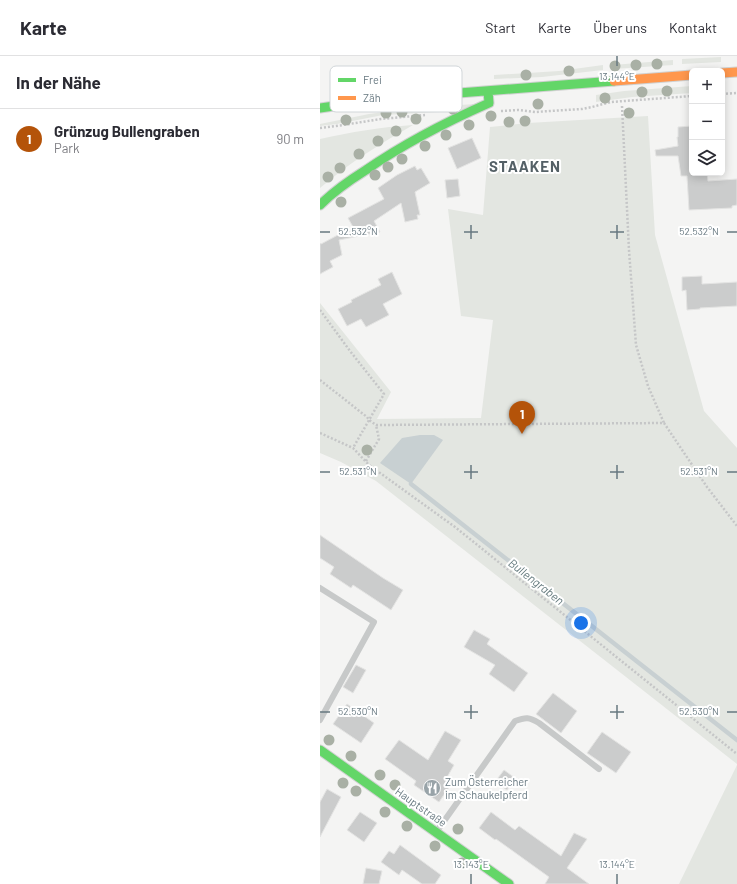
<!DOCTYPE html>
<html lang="de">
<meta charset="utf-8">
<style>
:root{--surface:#fff;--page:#f2f2f3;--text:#2b2b33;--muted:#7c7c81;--line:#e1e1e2;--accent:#b45309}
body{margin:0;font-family:Barlow,sans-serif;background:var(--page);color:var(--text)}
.controls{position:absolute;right:12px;top:12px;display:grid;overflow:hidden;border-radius:6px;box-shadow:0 2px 10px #0003}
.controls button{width:36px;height:36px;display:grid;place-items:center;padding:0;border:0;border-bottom:1px solid var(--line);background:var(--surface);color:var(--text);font:20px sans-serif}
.you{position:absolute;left:261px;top:567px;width:14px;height:14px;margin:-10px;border:3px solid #fff;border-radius:50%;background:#1a73e8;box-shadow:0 0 0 6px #1a73e833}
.badge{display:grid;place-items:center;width:26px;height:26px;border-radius:50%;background:var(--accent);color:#fff;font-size:13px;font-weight:700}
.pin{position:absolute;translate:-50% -33px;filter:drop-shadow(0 1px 2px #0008)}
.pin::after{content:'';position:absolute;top:21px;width:14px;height:12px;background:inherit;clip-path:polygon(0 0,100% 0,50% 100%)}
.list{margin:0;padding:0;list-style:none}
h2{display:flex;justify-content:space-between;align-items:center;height:52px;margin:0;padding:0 16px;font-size:17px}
h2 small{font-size:13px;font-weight:400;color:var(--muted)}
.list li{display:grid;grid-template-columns:26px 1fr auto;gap:12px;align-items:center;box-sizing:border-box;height:60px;padding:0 16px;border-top:1px solid var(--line)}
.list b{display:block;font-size:15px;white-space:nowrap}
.list p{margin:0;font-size:13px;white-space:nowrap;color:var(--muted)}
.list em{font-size:13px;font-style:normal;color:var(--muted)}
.icon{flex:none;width:22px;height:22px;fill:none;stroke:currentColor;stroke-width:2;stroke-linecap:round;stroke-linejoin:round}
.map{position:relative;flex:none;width:417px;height:828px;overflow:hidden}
header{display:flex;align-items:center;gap:24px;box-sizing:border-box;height:56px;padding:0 20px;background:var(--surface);border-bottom:1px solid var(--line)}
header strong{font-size:19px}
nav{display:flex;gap:22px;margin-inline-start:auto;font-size:14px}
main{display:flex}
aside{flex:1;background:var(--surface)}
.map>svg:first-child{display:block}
.green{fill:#e3e6e1}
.water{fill:#c8d0d2}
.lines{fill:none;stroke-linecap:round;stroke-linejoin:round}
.stream{stroke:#c8d0d2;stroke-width:4.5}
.building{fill:#cbcccc;stroke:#e4e4e3}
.fast-casing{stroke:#d0d1d1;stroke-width:11}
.slow-casing{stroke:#d0d1d1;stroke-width:11}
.path{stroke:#c5c6c7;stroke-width:2.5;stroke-dasharray:2 2;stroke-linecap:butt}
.lane{stroke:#c7c9c9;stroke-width:6}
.fast{stroke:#63d668;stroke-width:9}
.slow{stroke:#ff974d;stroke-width:9}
.tree{fill:#a9b0a5}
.ticks{fill:none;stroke:#677880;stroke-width:1.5}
.labels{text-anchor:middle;stroke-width:4;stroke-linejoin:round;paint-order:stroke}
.poi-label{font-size:11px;fill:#677880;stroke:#fff;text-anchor:start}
.street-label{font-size:11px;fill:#677880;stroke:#fff}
.water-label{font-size:12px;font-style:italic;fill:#63797d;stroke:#fff}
.district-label{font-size:15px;font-weight:bold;letter-spacing:1px;fill:#546066;stroke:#fff}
.key{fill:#fff;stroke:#d1d6d9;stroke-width:1}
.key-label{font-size:11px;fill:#677880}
.ticks-label{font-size:10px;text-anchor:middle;fill:#677880;stroke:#fff;stroke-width:4;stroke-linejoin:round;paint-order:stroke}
</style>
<header>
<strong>Karte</strong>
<nav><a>Start</a><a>Karte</a><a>Über uns</a><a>Kontakt</a></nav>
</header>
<main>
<aside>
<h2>In der Nähe<small></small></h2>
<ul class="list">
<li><span class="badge">1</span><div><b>Grünzug Bullengraben</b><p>Park</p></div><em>90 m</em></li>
</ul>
</aside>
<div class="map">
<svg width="417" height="828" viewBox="0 0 417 828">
<rect width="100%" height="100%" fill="#f4f4f3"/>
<path class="green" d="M401,1v5l-39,2v-5z
M353,4v5l-60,4v-4z
M283,9v5l-61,7 -48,2v-4l65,-4z
M372,30v7l-60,4 -36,5v-7l28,-4z
M155,48l-17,7 -75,4 -46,9 -17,2v-2l49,-10 22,-3 23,-3z
M328,60l7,119 49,176 33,37v316l-361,-283 -35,-19 -21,-9v-150l71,89 -14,27 104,-1 12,-98 -32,-4 -13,-107 35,6 7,-88 38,-4z
M93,69c-33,19 -64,38 -93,63v-49c31,-7 61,-12 93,-14z
M417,709v119h-58z"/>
<path class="water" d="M100,379h14l9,5 -32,44 -31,-21 22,-25z"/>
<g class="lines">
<path class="stream" d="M91,428l326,256"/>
</g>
<path class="building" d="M372,70v47h15l1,8 29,-2v26l-5,1v2l-43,2 -2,-34h-6l-3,-20h-22l-1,-6 23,-4 -1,-9h1v-10z
M152,82l9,20 -24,11 -9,-21z
M95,110l2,4 4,-2 9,15 -15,9 5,23h-3l1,4 -13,3 -4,-19 -27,18 6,11 -41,8 3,15 -12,6 3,6 -13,7v-31l1,1 32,-17 -5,-9 36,-19 -6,-11 19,-13z
M138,123l2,17 -13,2 -2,-18z
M72,216l10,22 -19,10 6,11 -23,12 -5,-8 -14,7 -9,-17 14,-7 -1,-2 30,-15 -3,-6z
M382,220v8l35,-2v24l-37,2v1l-13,1 -1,-20 -4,1v-14z
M0,479l63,43 20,12 -12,20 -38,-25 -2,3 -21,-14 4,-7 -14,-9z
M154,574l16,9 -3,5 41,29 -14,19 -25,-18 6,-9 -31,-18z
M36,609l10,5 -13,23 -10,-6z
M233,637l24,18 -16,22 -25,-19z
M27,648l27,19 -13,20 -28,-19z
M125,675l16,9 -13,21 6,4 -8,14 6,4 -13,19 -25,-17 2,-4 -31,-22 14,-19 29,20z
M282,676l29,20 -15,21 -29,-20z
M184,714l11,8 -8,12 -12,-8z
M7,733l14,8 -21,40v-35z
M40,756l17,11 -13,19 -17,-12z
M171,756l24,18 4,-4 42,30 13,-23 13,6 -20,29 22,16h-44l4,-7 -53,-38 -1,1 -16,-12z
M80,789l41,30 -6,9h-13l-20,-14 -3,5 -18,-13 8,-11 5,3z
M46,812l16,3 -3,13h-16z"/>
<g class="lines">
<g class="fast-casing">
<path id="fast" d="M0,52l62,-9 232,-18
M0,149c14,-14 30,-25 46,-35 39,-27 80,-48 123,-67l-1,-12
M0,694l189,134"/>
</g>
<g class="slow-casing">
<path id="slow" d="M402,17l15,-1
M294,25l78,-6"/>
</g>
<path class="path" d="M402,38l15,-1
M302,50l7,144 7,95 12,41 16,37
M181,55l17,-1 17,2 47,-3 10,-2 19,-5 81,-6
M0,72l23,-3 38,-6 44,-4
M0,254l30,41 34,43 -31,54
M0,324l47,37 2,3 7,5 288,-2 43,64 30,39
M0,377l33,15 16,17 86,62 282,227
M46,405l13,-22 -3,-14"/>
<path class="lane" d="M0,532l54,34 -54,98
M117,775l78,-110c11,-4 14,-4 24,2l60,46"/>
<use href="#fast" class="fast"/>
<use href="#slow" class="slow"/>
</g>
<g class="tree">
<circle cx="337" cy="8" r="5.5"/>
<circle cx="316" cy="9" r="5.5"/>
<circle cx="295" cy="10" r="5.5"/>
<circle cx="249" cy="15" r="5.5"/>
<circle cx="206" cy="19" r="5.5"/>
<circle cx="347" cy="35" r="5.5"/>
<circle cx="322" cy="36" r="5.5"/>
<circle cx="285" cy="42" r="5.5"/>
<circle cx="218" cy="48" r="5.5"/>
<circle cx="133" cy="53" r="5.5"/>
<circle cx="82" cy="56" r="5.5"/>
<circle cx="66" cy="57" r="5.5"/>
<circle cx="309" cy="57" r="5.5"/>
<circle cx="171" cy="60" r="5.5"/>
<circle cx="96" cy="63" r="5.5"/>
<circle cx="26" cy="64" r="5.5"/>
<circle cx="205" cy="65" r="5.5"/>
<circle cx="189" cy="66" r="5.5"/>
<circle cx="149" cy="69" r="5.5"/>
<circle cx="76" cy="75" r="5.5"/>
<circle cx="126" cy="79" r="5.5"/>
<circle cx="58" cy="85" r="5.5"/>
<circle cx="105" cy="90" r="5.5"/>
<circle cx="39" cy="98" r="5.5"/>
<circle cx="82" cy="103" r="5.5"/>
<circle cx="68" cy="111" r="5.5"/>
<circle cx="20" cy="112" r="5.5"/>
<circle cx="55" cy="119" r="5.5"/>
<circle cx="8" cy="121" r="5.5"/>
<circle cx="21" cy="146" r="5.5"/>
<circle cx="47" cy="394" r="5.5"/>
<circle cx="9" cy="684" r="5.5"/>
<circle cx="31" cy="700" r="5.5"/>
<circle cx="60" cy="719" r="5.5"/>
<circle cx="23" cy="727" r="5.5"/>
<circle cx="75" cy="729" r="5.5"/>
<circle cx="36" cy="735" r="5.5"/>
<circle cx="65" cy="756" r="5.5"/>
<circle cx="87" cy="770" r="5.5"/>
<circle cx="138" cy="773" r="5.5"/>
<circle cx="115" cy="790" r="5.5"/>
<circle cx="142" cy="807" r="5.5"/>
</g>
<path class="ticks" d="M297,0v10M151,169v14M297,169v14M0,176h10M144,176h14M290,176h14M407,176h10M151,409v14M297,409v14M0,416h10M144,416h14M290,416h14M407,416h10M151,649v14M297,649v14M0,656h10M144,656h14M290,656h14M407,656h10M151,818v10M297,818v10"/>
<defs>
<g id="restaurant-disc" transform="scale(0.9)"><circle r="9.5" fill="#98a3a8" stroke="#fff"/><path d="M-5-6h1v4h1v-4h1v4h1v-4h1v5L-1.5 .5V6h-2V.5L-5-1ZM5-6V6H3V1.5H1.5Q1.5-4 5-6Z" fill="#fff"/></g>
</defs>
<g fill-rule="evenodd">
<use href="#restaurant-disc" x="112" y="732"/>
</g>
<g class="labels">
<g class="poi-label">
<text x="125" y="730">Zum Österreicher<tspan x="125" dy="13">im Schaukelpferd</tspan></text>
</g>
<g class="street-label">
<text transform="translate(101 751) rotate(35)" y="4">Hauptstraße</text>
</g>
<g class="water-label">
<text transform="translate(216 526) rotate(38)" y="4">Bullengraben</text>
</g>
<g class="district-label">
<text x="205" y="116">STAAKEN</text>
</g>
</g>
<rect x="10" y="10" width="132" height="46" rx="6" class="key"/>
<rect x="18" y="22" width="18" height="4" fill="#63d668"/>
<rect x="18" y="40" width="18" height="4" fill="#ff974d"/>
<g class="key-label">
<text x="43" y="28">Frei</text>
<text x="43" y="46">Zäh</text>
</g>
<g class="ticks-label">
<text x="297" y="24">13.144°E</text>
<text x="38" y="179">52.532°N</text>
<text x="379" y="179">52.532°N</text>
<text x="38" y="419">52.531°N</text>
<text x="379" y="419">52.531°N</text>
<text x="38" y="659">52.530°N</text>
<text x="379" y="659">52.530°N</text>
<text x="151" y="812">13.143°E</text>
<text x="297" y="812">13.144°E</text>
</g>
</svg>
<div class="controls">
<button>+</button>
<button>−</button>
<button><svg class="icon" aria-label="layers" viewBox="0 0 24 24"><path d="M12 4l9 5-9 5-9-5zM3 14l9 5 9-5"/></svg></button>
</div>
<div class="you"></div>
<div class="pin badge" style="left:202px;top:378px">1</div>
</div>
</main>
